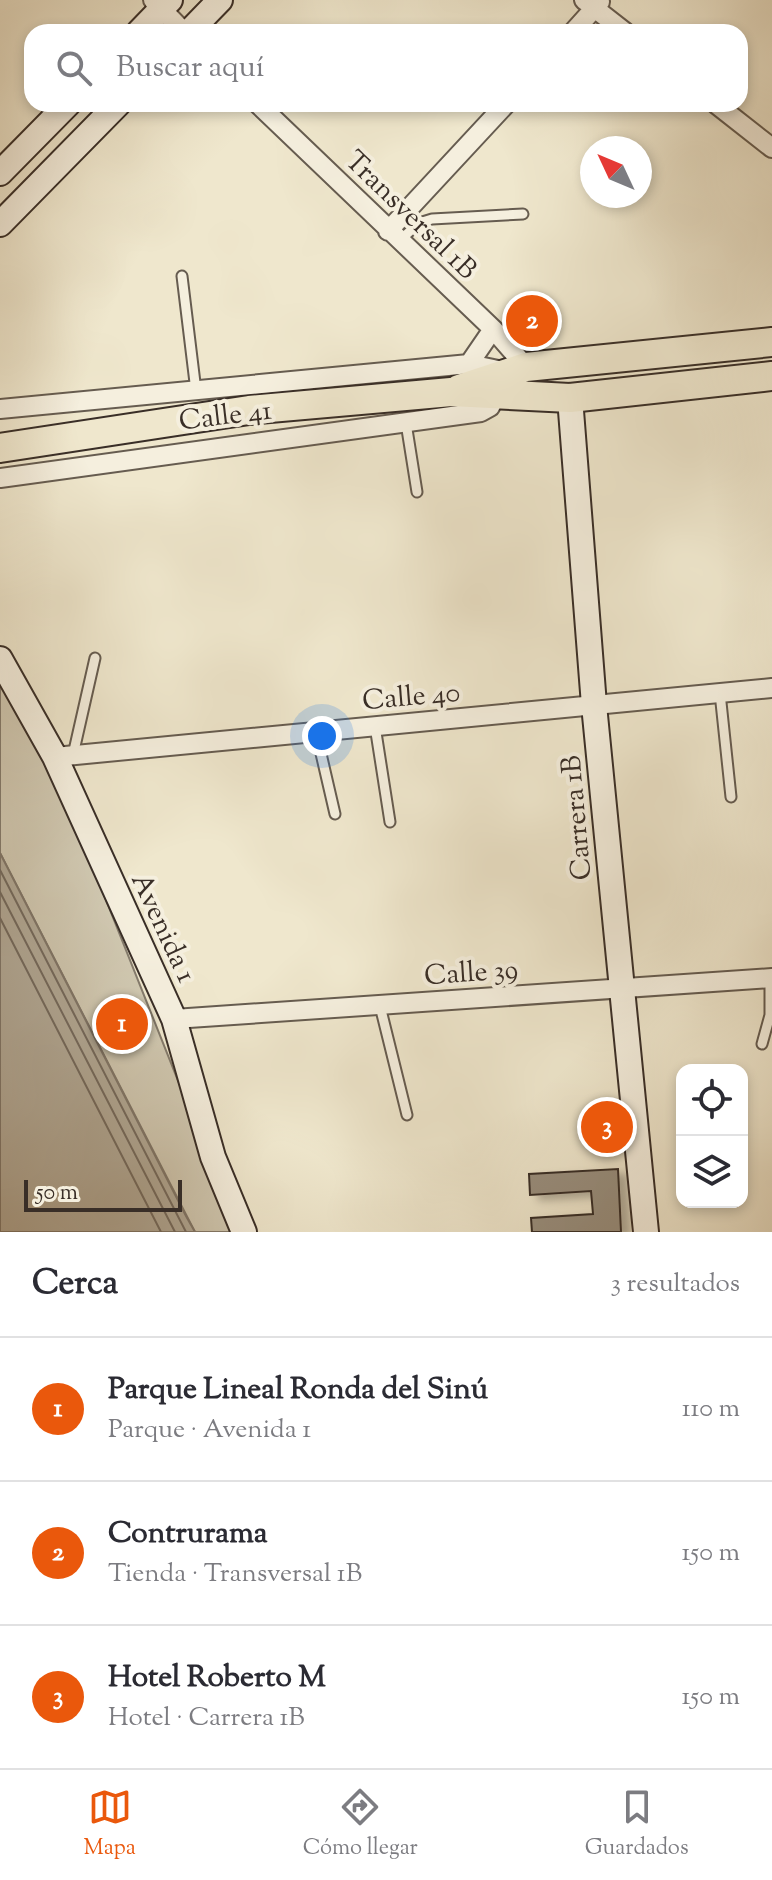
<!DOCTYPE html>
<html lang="es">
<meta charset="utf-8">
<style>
:root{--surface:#fff;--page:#f2f2f3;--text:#2b2b33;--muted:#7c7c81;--line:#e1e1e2;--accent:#ea580c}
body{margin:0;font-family:"Sorts Mill Goudy",serif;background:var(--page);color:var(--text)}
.controls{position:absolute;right:24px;bottom:24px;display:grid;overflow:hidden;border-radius:16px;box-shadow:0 4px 12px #0003}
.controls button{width:72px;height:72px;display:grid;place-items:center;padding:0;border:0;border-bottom:2px solid var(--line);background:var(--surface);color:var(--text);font:40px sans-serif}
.compass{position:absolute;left:580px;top:136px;width:72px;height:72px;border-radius:50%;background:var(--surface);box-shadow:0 4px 12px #0003;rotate:314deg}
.scale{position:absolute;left:24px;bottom:20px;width:158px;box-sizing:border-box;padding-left:8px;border:4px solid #392e27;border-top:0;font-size:22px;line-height:28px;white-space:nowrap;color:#392e27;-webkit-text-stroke:6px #f5efde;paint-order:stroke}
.you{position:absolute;left:322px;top:736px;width:28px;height:28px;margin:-20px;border:6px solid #fff;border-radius:50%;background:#1a73e8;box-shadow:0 0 0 12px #1a73e833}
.badge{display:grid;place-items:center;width:52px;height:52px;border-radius:50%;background:var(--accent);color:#fff;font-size:26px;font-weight:700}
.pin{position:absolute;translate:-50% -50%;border:4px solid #fff;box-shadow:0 2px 8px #0006}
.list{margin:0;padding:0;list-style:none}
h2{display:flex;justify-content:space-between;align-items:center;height:104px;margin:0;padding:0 32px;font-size:34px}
h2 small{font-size:26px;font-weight:400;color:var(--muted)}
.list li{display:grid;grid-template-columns:52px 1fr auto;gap:24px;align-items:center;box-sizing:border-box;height:144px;padding:0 32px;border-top:2px solid var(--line)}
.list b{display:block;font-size:30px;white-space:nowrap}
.list p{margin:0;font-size:26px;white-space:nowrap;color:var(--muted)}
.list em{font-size:26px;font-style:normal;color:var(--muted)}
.icon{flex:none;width:44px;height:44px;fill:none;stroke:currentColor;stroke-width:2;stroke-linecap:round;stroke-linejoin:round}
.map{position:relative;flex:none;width:772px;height:1232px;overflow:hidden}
.search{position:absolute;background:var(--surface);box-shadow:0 4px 12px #0003;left:24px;right:24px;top:24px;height:88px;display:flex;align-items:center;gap:20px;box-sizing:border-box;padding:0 28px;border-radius:24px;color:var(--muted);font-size:30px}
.sheet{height:536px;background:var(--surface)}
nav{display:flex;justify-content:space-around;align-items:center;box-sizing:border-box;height:112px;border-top:2px solid var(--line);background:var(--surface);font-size:22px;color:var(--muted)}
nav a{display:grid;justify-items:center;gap:4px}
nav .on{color:var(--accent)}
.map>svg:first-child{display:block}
.green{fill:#d0c8b1;stroke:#847b6c;stroke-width:2}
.water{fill:#b1a895;stroke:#817769;stroke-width:2}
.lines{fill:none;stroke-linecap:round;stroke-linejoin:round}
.shore{stroke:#756b5e;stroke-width:2}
.building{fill:#988e7d;stroke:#392e27;stroke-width:2;filter:url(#shadow)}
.lane-casing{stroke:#665c50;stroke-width:13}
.street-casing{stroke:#665c50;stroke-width:22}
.secondary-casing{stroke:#392e27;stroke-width:28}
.primary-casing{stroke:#392e27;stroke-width:32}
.lane{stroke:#f5efde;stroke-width:9}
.street{stroke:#f5efde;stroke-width:18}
.secondary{stroke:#f5efde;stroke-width:24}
.primary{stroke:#efe7cd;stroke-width:28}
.labels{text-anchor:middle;stroke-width:8;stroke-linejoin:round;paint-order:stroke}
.street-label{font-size:28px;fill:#392e27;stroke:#f5efde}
</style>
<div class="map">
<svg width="772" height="1232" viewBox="0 0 772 1232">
<defs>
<filter id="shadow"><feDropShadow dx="9" dy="5" stdDeviation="4" flood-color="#0004"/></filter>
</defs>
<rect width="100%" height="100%" fill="#efe7cd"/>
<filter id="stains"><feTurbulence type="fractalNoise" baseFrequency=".0025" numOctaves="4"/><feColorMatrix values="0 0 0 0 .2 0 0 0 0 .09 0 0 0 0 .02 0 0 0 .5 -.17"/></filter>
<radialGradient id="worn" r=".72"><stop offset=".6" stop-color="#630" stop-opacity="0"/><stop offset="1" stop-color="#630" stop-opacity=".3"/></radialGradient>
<path class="green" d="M0,674l51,88 173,434 18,36h-47l-195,-379z"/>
<path class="water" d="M0,853l186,363 9,16h-195z"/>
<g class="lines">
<path class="shore" d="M0,870l186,362
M0,892l175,340
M0,918l161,314"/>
</g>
<path class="building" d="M618,1169l3,63h-89l-1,-14 62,-4 -2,-23 -61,4 -1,-21z"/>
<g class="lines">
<g class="lane-casing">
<path id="lane" d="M399,241l20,-18 13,-4 91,-5
M182,276l14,115
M406,423l11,69
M720,693l11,104
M375,726l15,96
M316,732l19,82
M73,755l22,-97
M380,1006l27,109
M762,1044l8,-29v-37"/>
</g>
<g class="street-casing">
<path id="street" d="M153,0l31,32
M584,0l41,32
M573,32l27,-30
M258,104l235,225 33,38
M716,104l56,44
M388,231l118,-127
M469,364l24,-35
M0,409l469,-45 34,7
M0,478l481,-66 9,-5 6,-12
M55,757l717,-69
M174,1019l598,-41"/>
</g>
<g class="secondary-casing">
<path id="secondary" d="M139,32l31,-32
M189,32l31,-32
M0,173l68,-69
M0,224l118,-120
M570,398l24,307 52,527
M0,659l55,98 119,262 39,138 31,75"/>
</g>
<g class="primary-casing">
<path id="primary" d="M459,389l67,-22 246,-25
M0,448l249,-38 202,-18 119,6 202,-22"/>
</g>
<use href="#lane" class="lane"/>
<use href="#street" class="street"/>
<use href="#secondary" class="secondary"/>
<use href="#primary" class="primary"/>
</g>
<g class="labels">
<g class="street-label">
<text transform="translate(412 214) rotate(44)" y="10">Transversal 1B</text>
<text transform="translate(225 414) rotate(-7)" y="10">Calle 41</text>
<text transform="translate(411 695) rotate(-5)" y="10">Calle 40</text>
<text transform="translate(575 818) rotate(-95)" y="10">Carrera 1B</text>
<text transform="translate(165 927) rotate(65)" y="10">Avenida 1</text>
<text transform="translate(471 971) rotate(-4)" y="10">Calle 39</text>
</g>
</g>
<rect width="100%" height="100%" filter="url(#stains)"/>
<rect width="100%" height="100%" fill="url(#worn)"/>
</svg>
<div class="controls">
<button><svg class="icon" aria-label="locate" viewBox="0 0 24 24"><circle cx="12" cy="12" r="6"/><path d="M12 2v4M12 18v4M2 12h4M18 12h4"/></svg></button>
<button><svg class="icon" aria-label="layers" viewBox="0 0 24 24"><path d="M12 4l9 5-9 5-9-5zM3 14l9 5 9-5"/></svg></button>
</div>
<svg class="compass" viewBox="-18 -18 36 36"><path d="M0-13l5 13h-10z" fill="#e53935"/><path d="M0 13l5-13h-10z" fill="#7c7c81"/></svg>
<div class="scale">50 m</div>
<div class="you"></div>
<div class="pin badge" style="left:122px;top:1024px">1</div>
<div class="pin badge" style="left:532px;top:321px">2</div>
<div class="pin badge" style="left:607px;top:1127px">3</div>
<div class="search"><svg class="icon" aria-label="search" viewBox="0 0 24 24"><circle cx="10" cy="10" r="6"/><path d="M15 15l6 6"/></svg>Buscar aquí</div>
</div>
<section class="sheet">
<h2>Cerca<small>3 resultados</small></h2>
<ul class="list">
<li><span class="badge">1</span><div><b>Parque Lineal Ronda del Sinú</b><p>Parque · Avenida 1</p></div><em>110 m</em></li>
<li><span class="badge">2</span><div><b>Contrurama</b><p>Tienda · Transversal 1B</p></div><em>150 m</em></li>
<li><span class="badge">3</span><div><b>Hotel Roberto M</b><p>Hotel · Carrera 1B</p></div><em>150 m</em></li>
</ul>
</section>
<nav>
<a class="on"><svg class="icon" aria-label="map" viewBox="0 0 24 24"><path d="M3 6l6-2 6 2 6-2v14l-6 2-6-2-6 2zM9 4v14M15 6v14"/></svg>Mapa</a>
<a><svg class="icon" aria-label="directions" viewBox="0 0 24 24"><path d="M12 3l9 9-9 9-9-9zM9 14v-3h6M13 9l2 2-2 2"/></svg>Cómo llegar</a>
<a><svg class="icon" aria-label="saved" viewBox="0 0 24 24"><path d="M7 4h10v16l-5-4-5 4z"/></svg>Guardados</a>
</nav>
